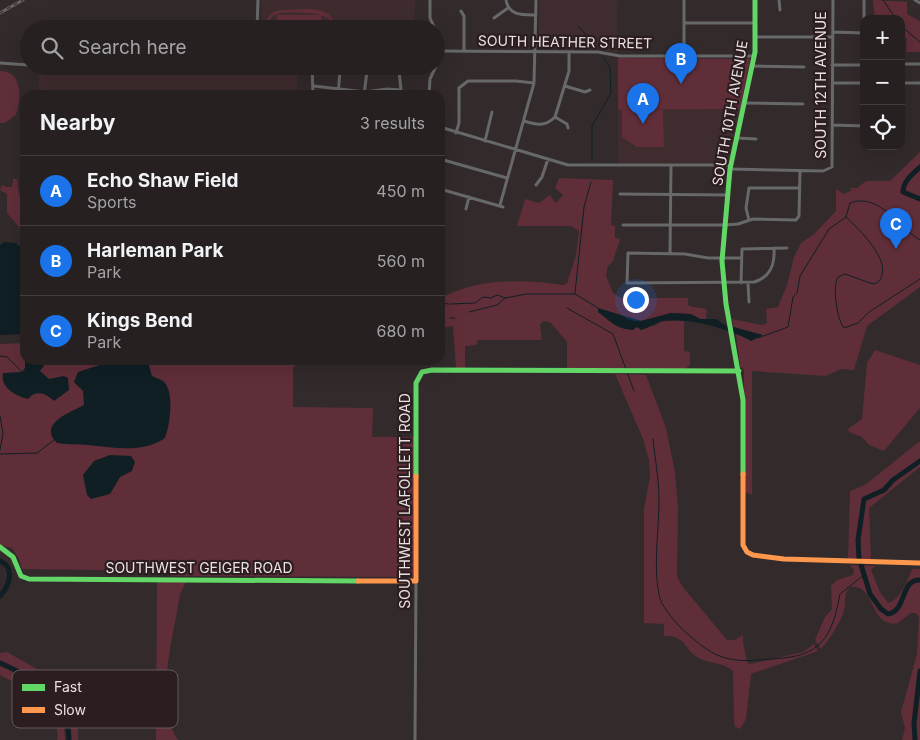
<!DOCTYPE html>
<meta charset="utf-8">
<style>
:root{--surface:#262020;--page:#2e2829;--text:#f1f3f6;--muted:#a4a3a5;--line:#423e3e;--accent:#1a73e8}
body{margin:0;font-family:Inter,sans-serif;background:var(--page);color:var(--text)}
.controls{position:absolute;right:15px;top:15px;display:grid;overflow:hidden;border-radius:10px;box-shadow:0 5px 20px #0002}
.controls button{width:45px;height:45px;display:grid;place-items:center;padding:0;border:0;border-bottom:1px solid var(--line);background:var(--surface);color:var(--text);font:25px sans-serif}
.you{position:absolute;left:635px;top:299px;width:18px;height:18px;margin:-12px;border:4px solid #fff;border-radius:50%;background:#1a73e8;box-shadow:0 0 0 8px #1a73e833}
.badge{display:grid;place-items:center;width:32px;height:32px;border-radius:50%;background:var(--accent);color:#fff;font-size:16px;font-weight:700}
.pin{position:absolute;translate:-50% -41px;filter:drop-shadow(0 1px 2px #0008)}
.pin::after{content:'';position:absolute;top:26px;width:18px;height:15px;background:inherit;clip-path:polygon(0 0,100% 0,50% 100%)}
.list{margin:0;padding:0;list-style:none}
h2{display:flex;justify-content:space-between;align-items:center;height:65px;margin:0;padding:0 20px;font-size:21px}
h2 small{font-size:16px;font-weight:400;color:var(--muted)}
.list li{display:grid;grid-template-columns:32px 1fr auto;gap:15px;align-items:center;box-sizing:border-box;height:70px;padding:0 20px;border-top:1px solid var(--line)}
.list b{display:block;font-size:19px;white-space:nowrap}
.list p{margin:0;font-size:16px;white-space:nowrap;color:var(--muted)}
.list em{font-size:16px;font-style:normal;color:var(--muted)}
.icon{flex:none;width:28px;height:28px;fill:none;stroke:currentColor;stroke-width:2;stroke-linecap:round;stroke-linejoin:round}
.map{position:relative;flex:none;width:920px;height:740px;overflow:hidden}
.search{position:absolute;background:var(--surface);box-shadow:0 5px 20px #0002;left:20px;top:20px;width:425px;height:55px;display:flex;align-items:center;gap:12px;box-sizing:border-box;padding:0 18px;border-radius:28px;color:var(--muted);font-size:19px}
.panel{position:absolute;background:var(--surface);box-shadow:0 5px 20px #0002;left:20px;top:90px;width:425px;height:275px;border-radius:15px}
.map>svg:first-child{display:block}
.built{fill:#3f2c2e}
.green{fill:#602e39}
.water{fill:#0f1f24}
.lines{fill:none;stroke-linecap:round;stroke-linejoin:round}
.stream{stroke:#0f1f24;stroke-width:1}
.river{stroke:#0f1f24;stroke-width:5}
.street{stroke:#676869;stroke-width:3}
.fast{stroke:#63d668;stroke-width:5}
.slow{stroke:#ff974d;stroke-width:5}
.rail-casing{stroke:#686464;stroke-width:3}
.rail{stroke:#2b1d20;stroke-width:1;stroke-dasharray:4;stroke-linecap:butt}
.labels{text-anchor:middle;stroke-width:4.5;stroke-linejoin:round;paint-order:stroke}
.street-label{font-size:14px;fill:#ebe1e2;stroke:#2b1d20}
.key{fill:#2b1d20;stroke:#65585a;stroke-width:1}
.key-label{font-size:14px;fill:#ebe1e2}
</style>
<div class="map">
<svg width="920" height="740" viewBox="0 0 920 740">
<rect width="100%" height="100%" fill="#322a2b"/>
<path class="built" d="M262,0h153l-1,29h-152z
M539,0h79l-1,53 -19,-4h-59z
M39,66h258v29h-258z
M740,109l-12,54h-110v-53z"/>
<path class="green" d="M873,0l34,2v12l13,7v31h-14l1,-14 -6,-2v-17h-26z
M281,10c18,0 54,-8 54,19h-4l-1,-9c-6,-8 -46,-10 -55,-5 -6,3 -7,8 -7,14h-3c0,-11 5,-17 16,-19z
M277,15h44v14h-44z
M618,58l132,1v1l-10,49 -122,1z
M0,71c23,0 21,27 16,44l-11,8h-5z
M622,110h41l1,37h-27l-15,-10z
M920,152v135l-53,39 -13,44 -13,-1 -15,7 -74,-5v124l-7,-3 -1,-121 -1,-3 -3,-1 -4,-33 11,4 15,-3 -28,-8 -2,-8 30,6 5,-2 -1,-14 12,-2 9,-22 7,-28 7,-14 13,-9 22,-23v-22l8,5 8,-4 -3,-2h8l9,-7h24z
M559,178l54,2 -2,45 4,1v12l5,1 -7,22 -5,5 -2,10 7,17 8,5h67v7c6,4 13,1 19,5l-1,9h-6l-9,-5 -20,-1 -30,8 -43,-12v3c14,10 16,16 35,18l1,-3 20,-1 9,-5h21v30l6,1v13l-5,4 -118,-1v-26l-17,-20 -6,-1 -4,3 2,16h-64l-2,5 -11,1v22h-9l-3,-42 -13,2v-29c35,-21 83,-20 123,-14l4,-2 9,-28 3,-24 -8,-5h-54l8,-27 14,4 11,-8 6,8 7,-8 -8,-7z
M13,179h4l2,15 6,6v34l-18,-21v-19l-7,-4 2,-5 5,2h5z
M25,343v17h275l-7,8v39l80,1 -1,29h43l-2,140 -242,-1 -3,-5 -146,-2 -3,-10 -7,-11 -12,-3v-201z
M875,350l45,15v43l-36,43 -15,-6 -7,-8 -13,-5 -1,-3 14,-10 5,-56z
M615,374l31,1 20,53 9,44 3,36 -1,68 5,10 45,54h8l8,-5c0,10 2,18 4,27l3,2 53,-12 11,-8 4,7 -67,23 -5,45 -6,10 -5,-2 -1,-5 -1,-51c-10,-9 -23,-7 -34,-13 -16,-8 -11,-22 -35,-22v-12l-20,-1v-114l6,-32 -1,-17 -6,-21z
M920,441v26l-51,41 2,52 -23,-1 2,-68 15,-6z
M850,565l25,1 -4,4 9,22 8,11c12,-3 20,-23 24,-34h8v171h-18l3,-12 -4,-16 16,-58 2,-37 -3,-4h-5l-13,10c-29,6 -22,-40 -48,-36 -8,8 -3,18 -7,27 -5,12 -14,26 -22,35l-6,-9 10,-23 7,-8 -1,-23 6,-6 16,-5 1,-5z
M157,582h29l-6,12c-6,41 -27,111 -2,146h-22z
M7,652l44,25 27,34v29h-7c-1,-46 -33,-62 -71,-78v-9z
M0,665c33,12 66,37 65,75h-8c5,-14 -14,-39 -25,-48 -9,-7 -22,-11 -32,-17z"/>
<path class="water" d="M4,242l11,1 10,7v84l-25,1v-90z
M598,308l43,13 30,-8 20,1 9,5h16l9,6 38,10 -12,6c-20,-12 -65,-24 -88,-20 -6,1 -14,7 -22,9l-4,-3 -4,3c-19,-2 -21,-8 -35,-18z
M25,360h23l-8,11 9,8 15,-3 4,2 1,12 -15,11c-8,-7 -17,-12 -26,-2 -13,-3 -28,-12 -25,-26l19,-1 3,-4z
M115,360h36l-2,6 3,10c4,2 8,3 11,5 12,10 7,44 2,57 -23,16 -52,9 -77,7 -10,-1 -20,0 -31,-2 -20,-19 14,-31 27,-38l-1,-14 -9,-9 4,-10z
M110,455l21,1 4,6 -3,9 -12,6 -10,17 -19,5 -4,-4 -4,-20 11,-14z"/>
<g class="lines">
<path class="stream" d="M883,0l13,19
M578,26l15,16
M901,26l19,16
M592,161v-35l19,-33 -1,-25 -7,-11
M846,217c13,12 51,48 31,66l-4,1 -28,-10 -7,3c-6,9 -1,43 6,51l14,-5 11,-11 51,-33
M575,293l9,-86 7,-25
M440,303l9,1
M451,304l24,-1 8,-6 8,1 6,-3 8,3
M567,308l46,26 21,57
M469,312l28,-7 8,-7 22,-4h48l23,14
M450,318h5
M758,338l30,-11 5,-30 4,-4 3,-17 29,-47 17,-12 4,-14c29,-11 48,24 70,37
M0,356l7,1 15,15
M0,416l3,17 -3,17
M653,439c2,20 6,41 6,61 0,31 -6,65 0,95 2,11 14,24 21,32 39,37 51,36 103,31 42,-4 50,-27 57,-64l24,-19
M0,454l37,-1 17,-13"/>
<path class="river" d="M920,167c-7,7 -17,14 -17,25l17,7
M920,461l-27,19 -9,10 -20,9 -6,41 1,18 11,36 11,15 7,5c19,-3 12,-35 32,-34
M0,561c16,7 9,25 0,35
M0,663c36,16 69,33 69,77
M915,740l-1,-17 6,-52"/>
<path class="street" d="M430,0v18l5,11
M506,0c3,16 16,15 30,15
M779,0l1,10
M915,0l5,3
M461,11l3,5v35
M494,18l14,-10
M864,19v-19
M684,23h71
M257,29l1,-29
M833,32l31,1
M755,37h78
M436,51l162,1 22,4h134
M684,56v-56
M0,63l29,2
M901,64h19
M832,65h32
M35,66l6,2
M312,66l1,29
M752,66l52,1
M399,71l2,19
M833,83h31
M901,83h19
M314,86l51,6 22,-3 14,1 1,5
M565,86l20,6 5,-2
M338,95l2,-24
M364,95l3,-24
M429,95l1,-16 6,-13
M744,103l59,1
M555,117l14,-46v-19
M524,121c13,4 21,6 31,-4l12,7 1,4
M833,125l31,1
M440,127l128,38h163
M456,133l3,-10v-35l9,-7h48l18,2
M737,138l19,1
M485,141l7,-29
M440,159l67,19
M730,169l93,2 9,-4 1,-167
M536,185l6,-8 6,-18
M440,189l63,18
M620,194l108,1
M500,205l34,-122 2,-83
M466,209l3,-12
M749,220l-3,-12 3,-20h51
M623,225h102l13,-1 15,-5 43,1 3,-4 1,-45
M670,254l1,-89
M741,258h-33l-23,-4 -57,-1 -1,30 127,-1c17,-5 21,-18 20,-34
M741,283l1,-34 45,-1
M748,283l1,19
M415,740l1,-159"/>
<path class="fast" d="M743,474v-74l-17,-96 -4,-43 8,-92 25,-117v-52
M416,476v-93l6,-11 10,-2 307,1
M0,547l13,10 8,19 8,3 329,2"/>
<path class="slow" d="M743,474v71l4,7 6,3 31,4 136,4
M358,581h58v-105"/>
<g class="rail-casing">
<path id="rail" d="M0,13l23,-13"/>
</g>
<use href="#rail" class="rail"/>
</g>
<g class="labels">
<g class="street-label">
<text transform="translate(565 42) rotate(1)" y="5">SOUTH HEATHER STREET</text>
<text transform="translate(821 85) rotate(-90)" y="5">SOUTH 12TH AVENUE</text>
<text transform="translate(730 113) rotate(-80)" y="5">SOUTH 10TH AVENUE</text>
<text transform="translate(405 501) rotate(-90)" y="5">SOUTHWEST LAFOLLETT ROAD</text>
<text x="199" y="573">SOUTHWEST GEIGER ROAD</text>
</g>
</g>
<rect x="12" y="670" width="166" height="58" rx="8" class="key"/>
<rect x="22" y="684" width="23" height="7" fill="#63d668"/>
<rect x="22" y="707" width="23" height="6" fill="#ff974d"/>
<g class="key-label">
<text x="54" y="692">Fast</text>
<text x="54" y="715">Slow</text>
</g>
</svg>
<div class="controls">
<button>+</button>
<button>−</button>
<button><svg class="icon" aria-label="locate" viewBox="0 0 24 24"><circle cx="12" cy="12" r="6"/><path d="M12 2v4M12 18v4M2 12h4M18 12h4"/></svg></button>
</div>
<div class="you"></div>
<div class="pin badge" style="left:643px;top:124px">A</div>
<div class="pin badge" style="left:681px;top:84px">B</div>
<div class="pin badge" style="left:896px;top:249px">C</div>
<div class="search"><svg class="icon" aria-label="search" viewBox="0 0 24 24"><circle cx="10" cy="10" r="6"/><path d="M15 15l6 6"/></svg>Search here</div>
<section class="panel">
<h2>Nearby<small>3 results</small></h2>
<ul class="list">
<li><span class="badge">A</span><div><b>Echo Shaw Field</b><p>Sports</p></div><em>450 m</em></li>
<li><span class="badge">B</span><div><b>Harleman Park</b><p>Park</p></div><em>560 m</em></li>
<li><span class="badge">C</span><div><b>Kings Bend</b><p>Park</p></div><em>680 m</em></li>
</ul>
</section>
</div>
